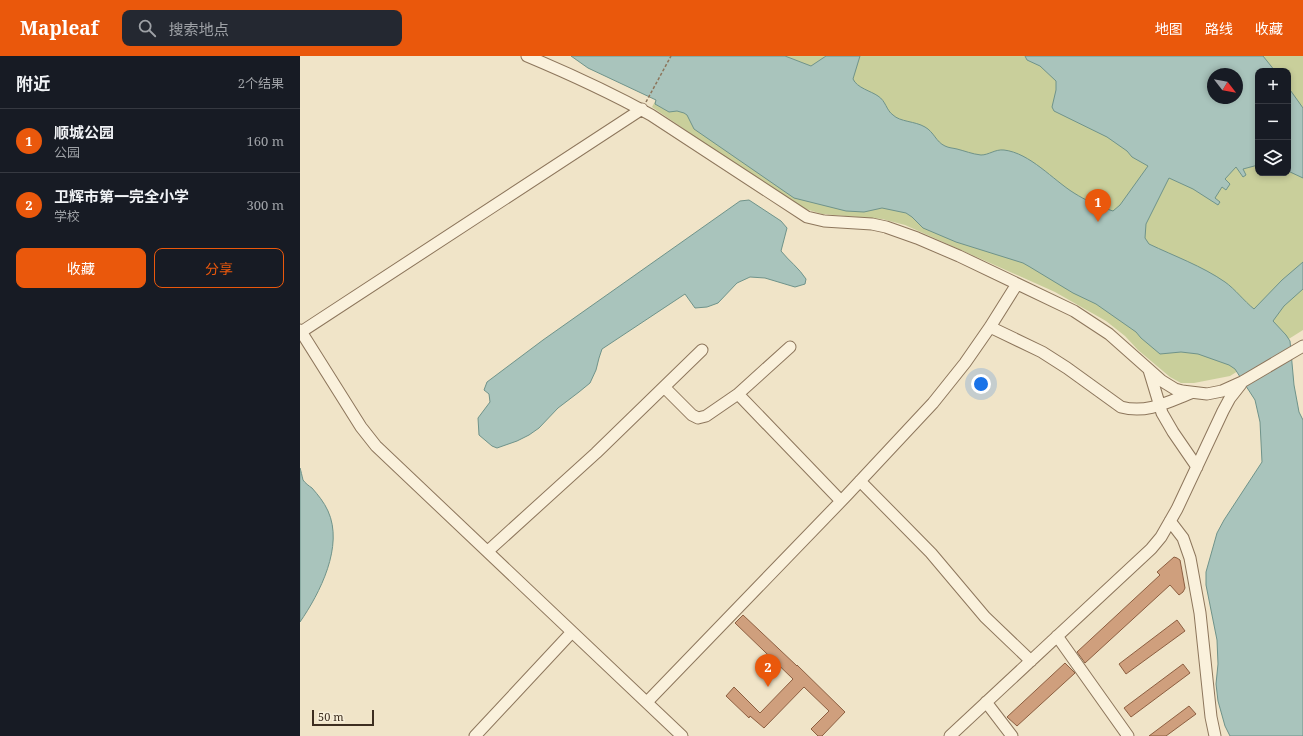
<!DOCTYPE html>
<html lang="zh">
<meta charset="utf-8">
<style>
:root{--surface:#171b24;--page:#242831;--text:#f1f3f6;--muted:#9ea1a6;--line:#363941;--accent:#ea580c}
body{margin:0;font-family:"Noto Serif","Noto Sans SC",serif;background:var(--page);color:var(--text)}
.controls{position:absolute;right:12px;top:12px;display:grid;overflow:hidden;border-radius:8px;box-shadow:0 2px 6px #0003}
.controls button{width:36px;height:36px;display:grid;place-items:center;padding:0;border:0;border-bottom:1px solid var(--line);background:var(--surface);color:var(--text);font:20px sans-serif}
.compass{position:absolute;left:907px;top:12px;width:36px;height:36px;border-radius:50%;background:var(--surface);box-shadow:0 2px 6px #0003;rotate:121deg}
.scale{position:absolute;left:12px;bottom:10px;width:62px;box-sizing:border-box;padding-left:4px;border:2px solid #3d2e20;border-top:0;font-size:11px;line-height:14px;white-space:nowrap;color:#3d2e20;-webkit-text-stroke:3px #f7eed8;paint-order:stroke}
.you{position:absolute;left:681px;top:328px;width:14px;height:14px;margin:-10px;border:3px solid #fff;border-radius:50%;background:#1a73e8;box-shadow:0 0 0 6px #1a73e833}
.badge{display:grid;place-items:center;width:26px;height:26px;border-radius:50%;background:var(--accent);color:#fff;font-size:13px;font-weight:700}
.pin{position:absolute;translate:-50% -33px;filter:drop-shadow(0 1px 2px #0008)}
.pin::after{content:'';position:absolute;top:21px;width:14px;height:12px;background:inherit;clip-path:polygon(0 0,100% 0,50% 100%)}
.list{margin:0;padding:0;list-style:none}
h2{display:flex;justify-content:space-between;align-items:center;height:52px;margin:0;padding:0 16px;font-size:17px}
h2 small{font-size:13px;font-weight:400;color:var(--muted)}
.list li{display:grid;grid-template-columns:26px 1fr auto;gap:12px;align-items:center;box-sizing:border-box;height:64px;padding:0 16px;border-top:1px solid var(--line)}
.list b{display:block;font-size:15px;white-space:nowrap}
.list p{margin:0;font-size:13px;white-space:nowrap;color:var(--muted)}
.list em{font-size:13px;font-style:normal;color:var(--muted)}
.actions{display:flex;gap:8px;padding:12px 16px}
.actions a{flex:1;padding:9px 0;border:1px solid var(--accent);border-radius:8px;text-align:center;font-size:14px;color:var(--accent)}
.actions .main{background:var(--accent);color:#fff}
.icon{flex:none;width:22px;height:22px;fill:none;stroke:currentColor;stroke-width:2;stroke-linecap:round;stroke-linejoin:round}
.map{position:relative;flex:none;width:1003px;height:680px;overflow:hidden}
header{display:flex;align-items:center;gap:24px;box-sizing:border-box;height:56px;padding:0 20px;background:var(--accent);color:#fff}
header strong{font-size:19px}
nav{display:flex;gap:22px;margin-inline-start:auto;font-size:14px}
.search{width:280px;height:36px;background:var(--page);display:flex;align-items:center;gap:10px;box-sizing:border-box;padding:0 14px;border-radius:8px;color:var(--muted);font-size:15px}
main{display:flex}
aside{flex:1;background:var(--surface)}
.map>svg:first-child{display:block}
.green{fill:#c9cf9b;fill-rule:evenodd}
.water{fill:#a9c4bc;stroke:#6f938a;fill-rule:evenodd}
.building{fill:#cf9f7d;stroke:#8d5f41}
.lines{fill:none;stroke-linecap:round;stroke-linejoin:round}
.minor-casing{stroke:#8d765c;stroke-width:13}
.path{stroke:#8d765c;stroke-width:1.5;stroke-dasharray:3 2;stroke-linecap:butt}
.minor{stroke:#faf1dc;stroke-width:11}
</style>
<header>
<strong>Mapleaf</strong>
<div class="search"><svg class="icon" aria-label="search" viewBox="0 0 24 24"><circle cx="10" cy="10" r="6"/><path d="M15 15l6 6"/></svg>搜索地点</div>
<nav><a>地图</a><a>路线</a><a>收藏</a></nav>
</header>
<main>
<aside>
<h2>附近<small>2个结果</small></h2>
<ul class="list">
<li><span class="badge">1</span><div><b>顺城公园</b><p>公园</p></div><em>160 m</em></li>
<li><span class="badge">2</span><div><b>卫辉市第一完全小学</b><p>学校</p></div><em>300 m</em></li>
</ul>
<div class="actions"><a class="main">收藏</a><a>分享</a></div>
</aside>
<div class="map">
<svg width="1003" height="680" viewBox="0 0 1003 680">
<rect width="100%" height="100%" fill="#f0e4c8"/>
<path class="green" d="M380,0h623v274l-73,46 -36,7h-13l-11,-6 -32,-27 -13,-14 -19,-15 -51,-29 -150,-67 -23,-6 -60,-5 -26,-8 -144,-99zM958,15h30v102h-30zM913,18h24v24h-24z"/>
<path class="water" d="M271,0h214l26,10 15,-10h34l-7,23c4,9 18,12 25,17 8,5 8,14 15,19 7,7 22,6 32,12 9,5 11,15 20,19 4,2 8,2 12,3 8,2 15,5 24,6 8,0 14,-6 23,-5 26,3 49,30 70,43 11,7 26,14 39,18l7,-6 28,-39 -16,-9 -5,-6 -20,-14 -53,-26 -2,-4 4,-17v-9l-16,-15 -13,-6 -2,-4h238l12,15h-17v94l-15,4 3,6 -3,2 -7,-10 -11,12 5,5 -4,6 -4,-3 -7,11 5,4 -2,3 -25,-16 -24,-11 -23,46 -1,14 4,6c25,12 53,22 76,38 10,7 19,19 29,27l28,-29 21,-18v27l-19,17 -11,15 13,14 4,6 4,44 5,27 4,8v316h-73l-5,-10 -7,-25 -2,-17 2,-20 -1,-24 -11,-55v-13l11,-39 7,-13 38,-58 -2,-40 -5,-22 -20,-31 -6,-4 -31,-11 -17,-2 -21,2 -19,-16 -5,-6 -40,-28 -23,-11 -43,-26 -7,-4 -67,-21 -33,-14 -11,-11 -6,-4 -24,-5 -18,4 -18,-1 -52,-13 -100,-69 -7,-14 -3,-2 -7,-2 -8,1 -14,-8 1,-4 -68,-32zM913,18h24v24h-24z
M988,31l15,21v70l-15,-7z
M449,144l32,21 6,7 -6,23c8,10 18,17 25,28l-1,5 -10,3 -30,-9 -15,-1 -13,6 -19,20 -11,4 -12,1 -10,-14 -83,55 -3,9 -3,12 -6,13 -11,9 -21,16 -19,20 -10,7 -12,6 -20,7 -5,-2 -13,-11 -1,-17 12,-16 -1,-8 -5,-4 3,-8 56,-42 197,-139z
M0,412c1,3 2,8 3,12 2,3 6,6 9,8 6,7 12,14 16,23 16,35 -8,82 -28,111z"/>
<path class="building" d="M874,501l3,1 3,2 5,28 -2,4 -4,3 -9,-10 -85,78 -8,-11 83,-77 -3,-3z
M443,559l54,51v-1l48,47 -23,24h-4l-7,-7 18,-18 -25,-24 -40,41 -14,-12 -1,2 -23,-22 8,-9 26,26 33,-34 -58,-56z
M877,564l8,11 -59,43 -7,-10z
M765,607l10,10 -58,53 -10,-9z
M883,608l7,9 -59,44 -7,-9z
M889,650l7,8 -30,22h-17z"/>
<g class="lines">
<g class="minor-casing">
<path id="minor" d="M227,0c43,18 84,37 124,59l156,102 17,4 48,3 14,3 31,11 42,18 115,55 35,23 53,47 13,8 7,2 25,3 15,-3 20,-9 61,-36
M690,271l52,25 25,16 54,39c26,7 47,-5 70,-14
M0,274l61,97 15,19 306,290
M1,276l341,-223
M490,291l-52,47 103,107
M849,314l13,43 11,19 24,35
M364,331l28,28 6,3 8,-2 32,-22
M560,425l71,72 54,64 46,44
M870,465l13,17 7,20 10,55 11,104 4,19
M188,495l108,-98 106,-103
M757,580l71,100
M347,646l200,-207 86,-92 32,-40 25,-36 27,-43
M686,646l26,34
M175,680l97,-104
M650,680l201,-187 10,-12 16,-28 46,-98 7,-13 11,-14"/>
</g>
<path class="path" d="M346,46l25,-46"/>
<use href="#minor" class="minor"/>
</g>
</svg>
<div class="controls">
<button>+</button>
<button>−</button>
<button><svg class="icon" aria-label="layers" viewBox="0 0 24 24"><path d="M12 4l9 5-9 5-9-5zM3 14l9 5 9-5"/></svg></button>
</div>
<svg class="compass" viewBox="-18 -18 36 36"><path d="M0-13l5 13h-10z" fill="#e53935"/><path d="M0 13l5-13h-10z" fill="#9ea1a6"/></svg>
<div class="scale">50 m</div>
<div class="you"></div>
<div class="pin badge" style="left:798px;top:166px">1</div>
<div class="pin badge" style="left:468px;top:631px">2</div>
</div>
</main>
